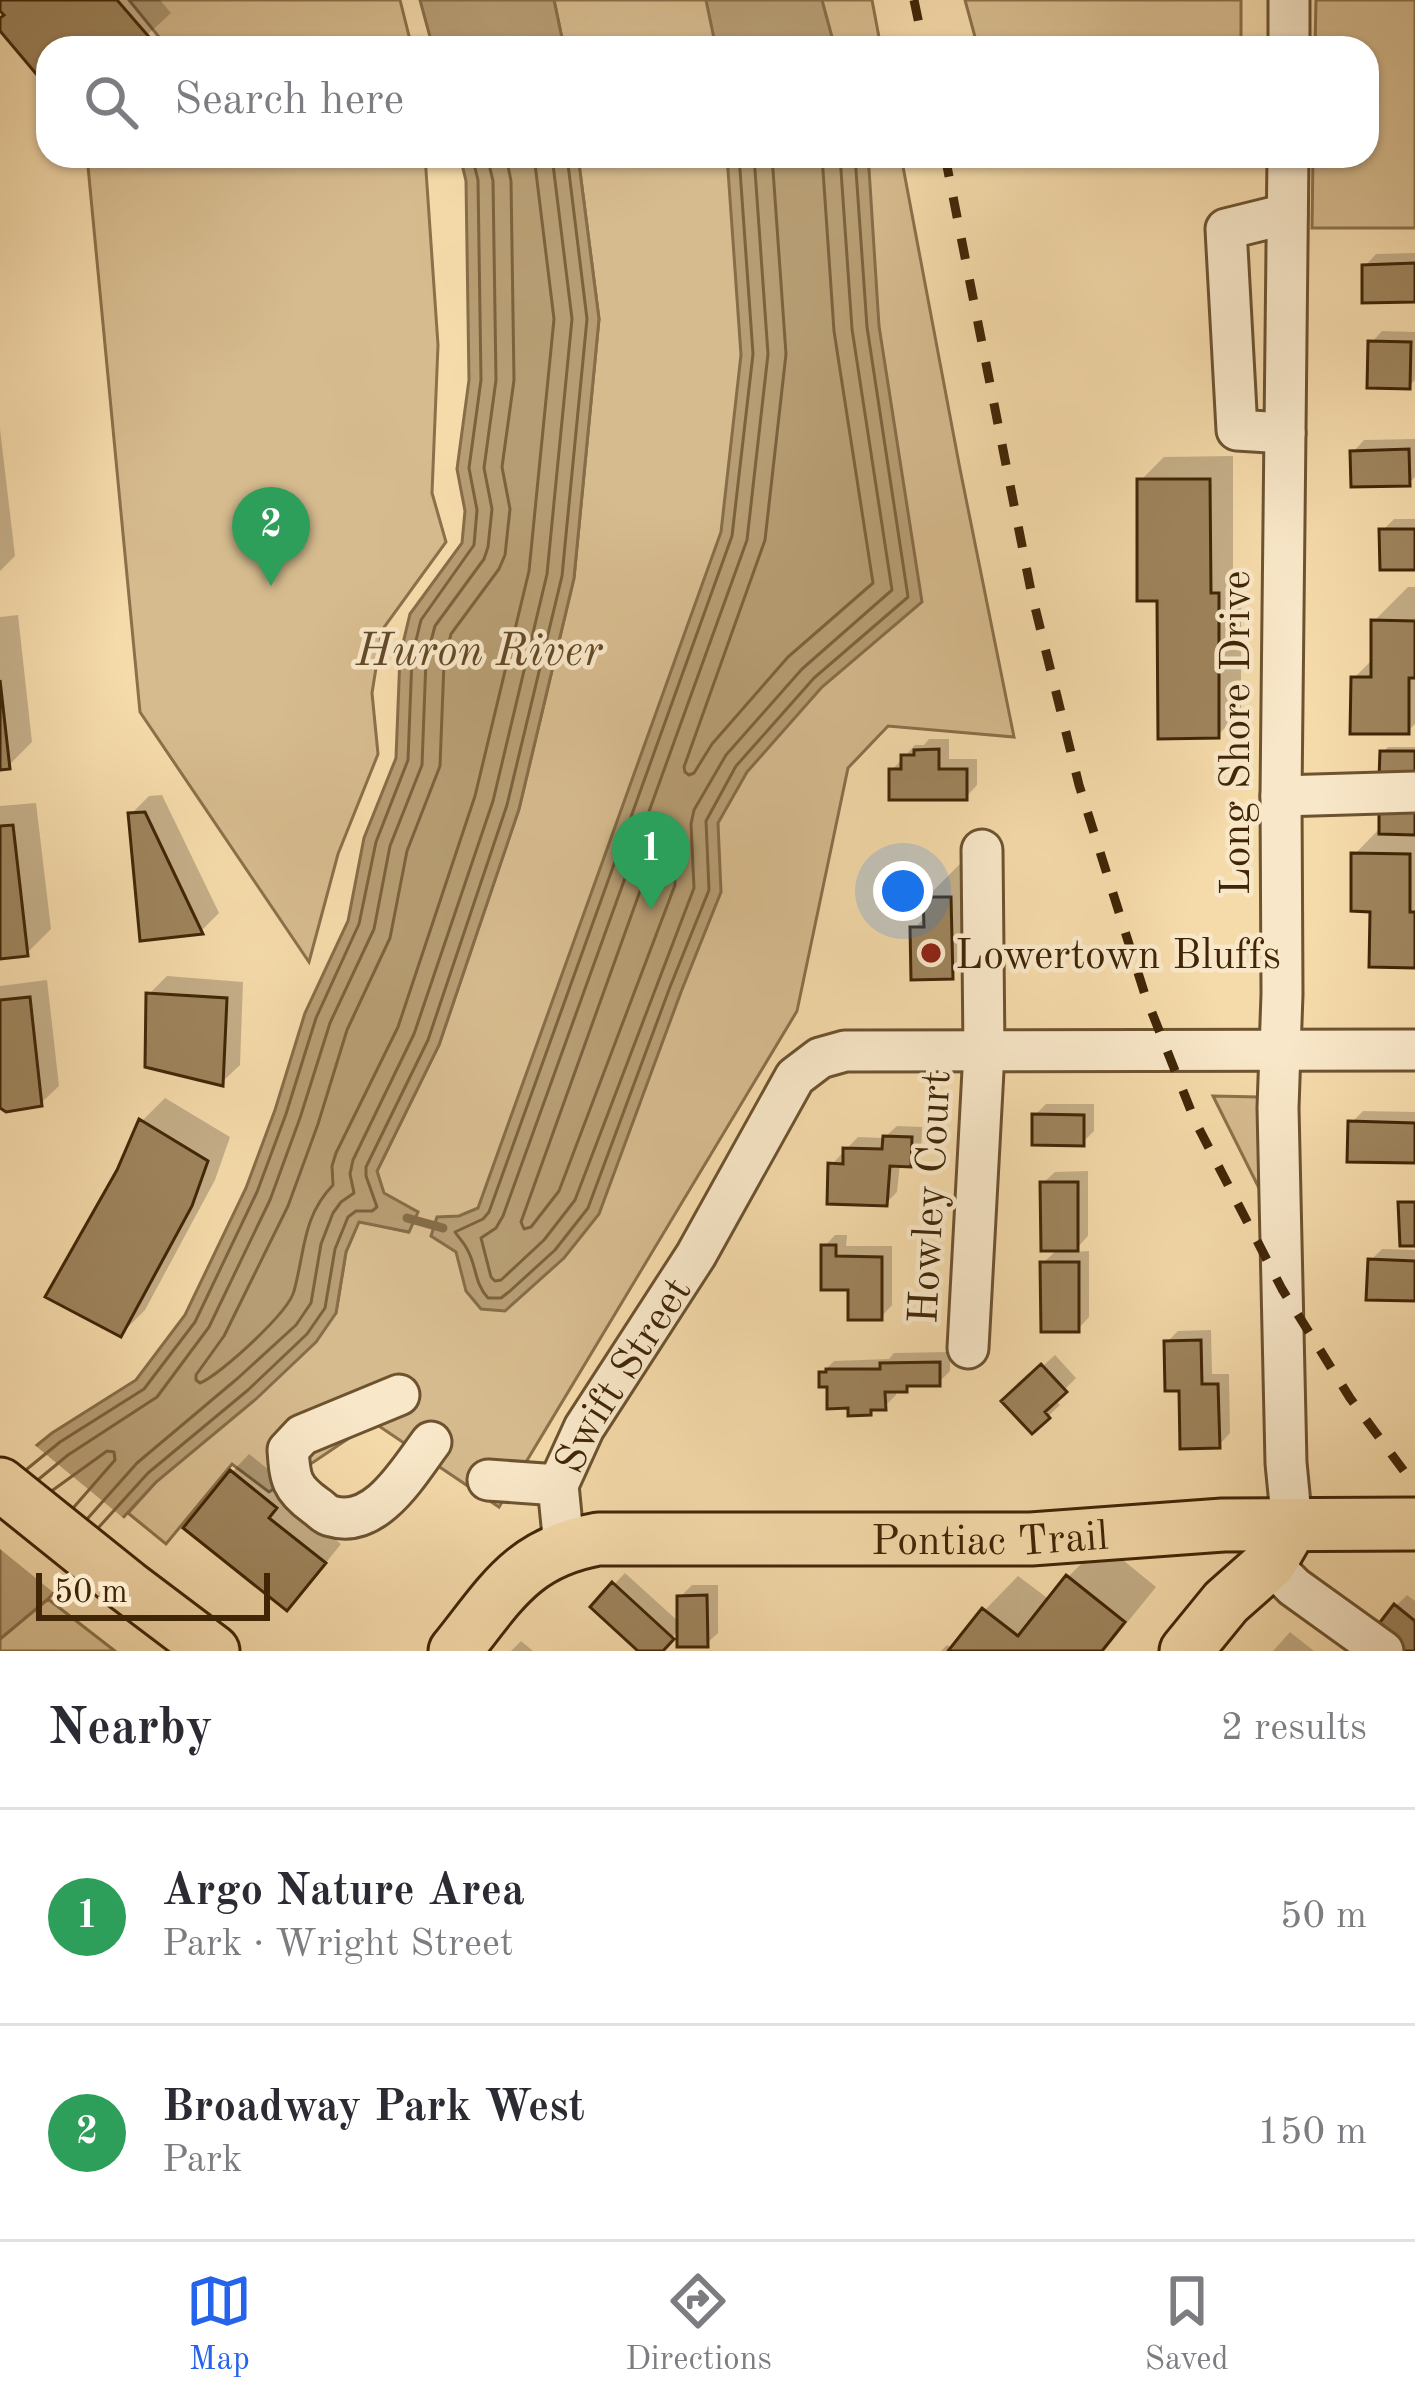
<!DOCTYPE html>
<meta charset="utf-8">
<style>
:root{--surface:#fff;--page:#f2f2f3;--text:#2b2b33;--muted:#7c7c81;--line:#e1e1e2;--accent:#2563eb}
body{margin:0;font-family:"Old Standard TT",serif;background:var(--page);color:var(--text)}
.scale{position:absolute;left:36px;bottom:30px;width:234px;box-sizing:border-box;padding-left:12px;border:6px solid #402607;border-top:0;font-size:33px;line-height:42px;white-space:nowrap;color:#402607;-webkit-text-stroke:9px #f8e7c8;paint-order:stroke}
.you{position:absolute;left:903px;top:891px;width:42px;height:42px;margin:-30px;border:9px solid #fff;border-radius:50%;background:#1a73e8;box-shadow:0 0 0 18px #1a73e833}
.badge{display:grid;place-items:center;width:78px;height:78px;border-radius:50%;background:var(--accent);color:#fff;font-size:39px;font-weight:700}
.pin{position:absolute;translate:-50% -99px;filter:drop-shadow(0 3px 6px #0008)}
.pin::after{content:'';position:absolute;top:63px;width:42px;height:36px;background:inherit;clip-path:polygon(0 0,100% 0,50% 100%)}
.list{margin:0;padding:0;list-style:none}
h2{display:flex;justify-content:space-between;align-items:center;height:156px;margin:0;padding:0 48px;font-size:51px}
h2 small{font-size:39px;font-weight:400;color:var(--muted)}
.list li{display:grid;grid-template-columns:78px 1fr auto;gap:36px;align-items:center;box-sizing:border-box;height:216px;padding:0 48px;border-top:3px solid var(--line)}
.list b{display:block;font-size:45px;white-space:nowrap}
.list p{margin:0;font-size:39px;white-space:nowrap;color:var(--muted)}
.list em{font-size:39px;font-style:normal;color:var(--muted)}
.icon{flex:none;width:66px;height:66px;fill:none;stroke:currentColor;stroke-width:2;stroke-linecap:round;stroke-linejoin:round}
.map{position:relative;flex:none;width:1415px;height:1651px;overflow:hidden}
.search{position:absolute;background:var(--surface);box-shadow:0 3px 9px #0004;left:36px;right:36px;top:36px;height:132px;display:flex;align-items:center;gap:30px;box-sizing:border-box;padding:0 42px;border-radius:36px;color:var(--muted);font-size:45px}
.sheet{height:588px;background:var(--surface)}
nav{display:flex;justify-content:space-around;align-items:center;box-sizing:border-box;height:168px;border-top:3px solid var(--line);background:var(--surface);font-size:33px;color:var(--muted)}
nav a{display:grid;justify-items:center;gap:6px}
nav .on{color:var(--accent)}
.map>svg:first-child{display:block}
.green{fill:#d6bb8e;stroke:#8b704a;stroke-width:3}
.water{fill:#b79d73;stroke:#876d48;stroke-width:3}
.pier{fill:#f5daaa}
.shadow{fill:#0003}
.lines{fill:none;stroke-linecap:round;stroke-linejoin:round}
.shore{stroke:#7c623d;stroke-width:3}
.stream{stroke:#876d48;stroke-width:9}
.building{fill:#9e845c;stroke:#402607;stroke-width:3}
.minor-casing{stroke:#6d5330;stroke-width:45}
.major-casing{stroke:#402607;stroke-width:57}
.minor{stroke:#f8e7c8;stroke-width:39}
.major{stroke:#f5daaa;stroke-width:51}
.rail{stroke:#402607;stroke-width:9;stroke-dasharray:21 21;stroke-linecap:butt}
.poi-dot{fill:#8f2418;stroke:#f8e7c8;stroke-width:4.5}
.labels{text-anchor:middle;stroke-width:9;stroke-linejoin:round;paint-order:stroke}
.street-label{font-size:42px;fill:#402607;stroke:#f8e7c8}
.poi-label{font-size:42px;fill:#402607;stroke:#f8e7c8;text-anchor:start}
.water-label{font-size:45px;font-style:italic;fill:#644a27;stroke:#f8e7c8}
</style>
<div class="map">
<svg width="1415" height="1651" viewBox="0 0 1415 1651">
<rect width="100%" height="100%" fill="#f5daaa"/>
<filter id="stains"><feTurbulence type="fractalNoise" baseFrequency=".00167" numOctaves="4"/><feColorMatrix values="0 0 0 0 .2 0 0 0 0 .09 0 0 0 0 .02 0 0 0 .5 -.17"/></filter>
<radialGradient id="worn" r=".72"><stop offset=".6" stop-color="#630" stop-opacity="0"/><stop offset="1" stop-color="#630" stop-opacity=".3"/></radialGradient>
<path class="green" d="M129,0h271l12,48h-262l9,-11z
M554,0h318l9,48h-317z
M965,0h276v48h-263z
M1316,0h99v228h-103l1,-72h54v-108h-52z
M87,156h338l13,189 -6,148 14,49 -64,88 -10,63 6,61 -40,100 -29,108 -169,-250z
M578,156h323l59,313 54,268 -126,-11 -40,42 -51,243 -298,496 -126,-85 -104,70 -37,-28 -66,80 -38,-31 28,-31 180,-169 10,-61 13,-31 49,11 9,-19 -34,-20 -6,-22 62,-126 80,-236 55,-231 25,-259z
M1213,1096l45,1 1,91z
M48,1599l67,52h-115v-12z"/>
<path class="water" d="M420,0h134l10,48h-131z
M706,0h116l13,48h-119z
M460,156h118l21,163 -25,259 -55,231 -80,236 -62,126 7,22 34,19 -9,20 -50,-10 -13,30 -10,61 -20,29 -60,57 -100,83 -108,117 -48,40v-164l52,-42 84,-53 49,-65 61,-127 29,-78 30,-97 43,-92 16,-83 32,-80 4,-102 10,-42 52,-71 3,-32 -8,-42 12,-89 -3,-199z
M727,156h139l3,13 10,157 43,276 -100,85 -75,85 -29,51 3,69 -40,100 -82,222 -35,44 -59,53 -24,-2 -15,-18 -10,-39 -25,-16 6,-19 22,-1 19,-8 243,-676 20,-177z"/>
<path class="pier" d="M31,1442l97,80 -69,75 -59,-48v-82z"/>
<path class="shadow" d="M0,0h160l11,13 -38,35h-85v35l-48,-57v-5l7,-7 -7,-8z
M1415,253v46l-50,-33 11,-12z
M1382,331l33,1v48l-6,6 -38,-43z
M0,429l15,127 -15,15z
M1415,439v38l-6,6 -56,-31 11,-12z
M1233,456v114h8v141l-23,24 -58,-137 -20,-117 24,-24z
M1394,519h21v48l-33,-36z
M1408,587h7v137l-7,7 -54,-53 20,-20v-37z
M18,615l14,127 -24,24 -8,1v-150z
M929,739h20v20h28v26l-11,12 -74,-27 23,-25h9z
M1388,747h27v28l-32,-23z
M162,795l57,118 -18,18 -70,-117 18,-18z
M36,803l15,126 -24,24 -27,3v-150z
M1415,805v160l-42,-56 -19,-54 28,-29z
M960,864h24l1,78 -34,34 -38,-47 14,-13 -1,-18z
M167,976l76,6 -3,83 -18,17 -73,-88z
M47,980l12,106 -18,17 -41,1v-118z
M165,1098l65,39 -15,43 -70,130 -24,24 21,-213z
M1046,1104h48v27l-12,12 -47,-28z
M1363,1111l52,1v48l-64,-37z
M897,1126l25,1 -1,26 -11,11h-10l-3,28 -11,11 -55,-38 27,-28 26,1z
M1088,1171v65l-15,16 16,-1v66l-11,12 -35,-66 16,-15 -16,-65 12,-11z
M835,1235h12l-1,11h46v59l-11,12 -30,-30 -27,-40z
M1382,1249l33,1v48l-44,-38z
M1211,1330l1,44h17l1,59 -11,12 -37,-57 -15,-46 11,-11z
M950,1352v19l-12,12h-27l-5,6h-10v6l-12,12h-9l-6,6 -18,-8 -29,-32 12,-12 55,-2 5,-6z
M1055,1355l21,23 -21,21 5,6 -27,25 -28,-29z
M249,1454l44,35 -8,10 56,45 -37,46 -72,-118z
M1102,1543l54,44 -52,64h-163l6,-6 6,4 32,-39 33,-34 32,24 18,-23z
M625,1573l55,50v-26l12,-12h26v48l-12,11 -26,-15 -20,22h-17l-49,-45z
M1407,1595l8,6v50l-19,-45z
M1290,1632l24,19h-41z
M521,1641l12,10h-22z"/>
<g class="lines">
<path class="shore" d="M506,156l5,25 3,199 -12,87 8,42 -5,46 -6,14 -48,65 -7,29 -4,103 -33,85 -17,87 -43,92 -29,94 -30,82 -64,130 -28,39v5l4,3c20,-8 89,-71 94,-92 11,-39 8,-74 39,-106l-1,-19 4,-13 62,-126 77,-231 54,-225 25,-252 -20,-163
M739,156l14,198 -21,182 -243,676 -6,7 -28,13c4,6 9,11 12,17 10,17 7,34 21,49h13l9,-7 45,-41 33,-42 82,-221 39,-97 -3,-69 30,-55 78,-88 94,-81 -41,-270 -12,-171
M754,156l14,198 -21,186 -244,676 -7,12 -15,10 10,39 4,4 6,-1 43,-40 31,-40 119,-312 -3,-64 3,-14 32,-55 76,-86 90,-79 -40,-261 -12,-173
M772,156l14,198 -21,186 -81,227 1,5 4,3 5,-2 18,-29 76,-87 85,-74 -39,-252 -12,-175
M668,826l5,5 2,54 -116,306 -28,36 -7,2 -3,-7 141,-392z
M27,1469l33,-27 84,-53 51,-67 62,-130 29,-78 30,-96 43,-94 17,-82 32,-82 4,-103 9,-37 53,-75 3,-35 -8,-42 12,-88 -3,-200 -6,-24
M39,1479l29,-24 89,-58 52,-70 61,-127 30,-82 30,-95 44,-94 16,-83 32,-81 4,-105 9,-34 49,-67 4,-12 4,-38 -8,-41 12,-88 -3,-199 -6,-25
M53,1490l54,-39 7,1 1,8 -41,47
M88,1518l49,-55 101,-85 58,-53 15,-22 10,-59 12,-31 8,-11 13,-9 -4,-19 3,-14 61,-126 79,-233 54,-227 25,-255 -20,-163
M99,1527l49,-54 100,-83 59,-56 18,-26 10,-59 13,-32 8,-6h16l5,-4 -11,-31v-9l62,-127 79,-235 55,-229 25,-257 -20,-163"/>
<path class="stream" d="M407,1218l36,10"/>
</g>
<path class="building" d="M0,0h117l33,38 -12,10h-90v40l-48,-57v-13l4,-3 -4,-4z
M1415,263v39l-53,1v-38z
M1368,341l43,1 -1,47 -43,-1z
M1409,449l1,37 -59,1 -1,-36z
M1137,479h73l1,114h8v145l-61,1 -1,-138h-20z
M1379,529h36v41h-35z
M1371,620l44,1v57h-6v56h-59l1,-57h20z
M0,680l10,89 -10,1z
M939,749v20h28v31h-78v-31h12v-14h13v-5z
M1380,751h35v27h-36z
M1379,808h36v27l-36,-1z
M145,812l58,122 -63,7 -12,-128z
M13,825l15,131 -28,3v-133z
M1351,853l59,1v58h5v56l-46,-1 1,-55 -19,-1z
M923,897h28l2,82 -42,1 -1,-53h14z
M146,993l81,5 -4,88 -78,-19z
M30,997l12,109 -36,6 -6,-4v-108z
M1032,1114l52,1v31l-52,-1z
M139,1119l69,42 -16,45 -71,131 -76,-40 72,-127z
M1348,1121l67,2v40l-68,-1z
M883,1136l29,1 -1,30 -21,-1 -3,40 -60,-2 1,-41 15,1v-16l39,1z
M1040,1182h38v69h-37z
M1398,1202h17v44h-15z
M821,1245h15v11l46,1v63h-34v-30h-27z
M1368,1259l47,2v40l-49,-1z
M1040,1262h39v70h-38z
M1201,1340l1,44h16l2,64 -40,1 -1,-58h-14l-1,-50z
M940,1362v24h-33v6h-22l1,18h-15v5l-23,1v-8l-21,1v-22h-8v-15h7v-3h54v-6z
M1041,1364l26,28 -22,20 5,6 -18,16 -31,-33z
M230,1470l47,38 -8,10 57,45 -39,48 -104,-83z
M1066,1575l59,47 -23,29h-154l34,-43 36,28z
M612,1582l62,57 -11,12h-25l-48,-44z
M707,1595l1,52h-31v-51z
M1394,1604l21,17v30h-22l-22,-17z"/>
<g class="lines">
<g class="minor-casing">
<g id="minor">
<path d="M1289,48v-48"/>
<path d="M1288,156l-7,640 1,198 -4,114 8,355 6,62"/>
<path d="M1285,433l-48,-3 -11,-201 61,-15"/>
<path d="M1281,796l134,-4"/>
<path d="M968,1348l16,-296 -2,-202"/>
<path d="M399,1395l-97,40 -14,15c2,29 3,38 28,56 5,3 9,9 15,10 45,14 78,-45 100,-74"/>
<path d="M488,1480l70,5"/>
<path id="s1" d="M564,1546l-6,-61 26,-57 112,-173 99,-178 25,-19 25,-7 570,-1"/>
<path d="M1270,1563l24,24 89,64"/>
</g>
</g>
<g class="major-casing">
<g id="major">
<path d="M0,1484l127,102 86,65"/>
<path id="s2" d="M455,1651c46,-57 66,-98 143,-112h433l192,-14 192,-1"/>
<path d="M1186,1651l40,-49 44,-39 22,-38"/>
</g>
</g>
<use href="#minor" class="minor"/>
<use href="#major" class="major"/>
<path class="rail" d="M914,0l10,48
M945,156l86,435 48,194 66,210 50,126 87,168 68,109 65,88"/>
</g>
<circle class="poi-dot" cx="931" cy="953" r="12"/>
<g class="labels">
<g class="street-label">
<text transform="translate(1234 733) rotate(-90)" y="15">Long Shore Drive</text>
<text transform="translate(928 1197) rotate(-87)" y="15">Howley Court</text>
<text dy="15" stroke="none"><textPath href="#s1" startOffset="189">Swift Street</textPath></text>
<text dy="15" stroke="none"><textPath href="#s2" startOffset="579">Pontiac Trail</textPath></text>
</g>
<g class="poi-label">
<text x="955" y="968">Lowertown Bluffs</text>
</g>
<g class="water-label">
<text x="479" y="665">Huron River</text>
</g>
</g>
<rect width="100%" height="100%" filter="url(#stains)"/>
<rect width="100%" height="100%" fill="url(#worn)"/>
</svg>
<div class="scale">50 m</div>
<div class="you"></div>
<div class="pin badge" style="left:651px;top:910px;background:#2e9e5b">1</div>
<div class="pin badge" style="left:271px;top:586px;background:#2e9e5b">2</div>
<div class="search"><svg class="icon" aria-label="search" viewBox="0 0 24 24"><circle cx="10" cy="10" r="6"/><path d="M15 15l6 6"/></svg>Search here</div>
</div>
<section class="sheet">
<h2>Nearby<small>2 results</small></h2>
<ul class="list">
<li><span class="badge" style="background:#2e9e5b">1</span><div><b>Argo Nature Area</b><p>Park · Wright Street</p></div><em>50 m</em></li>
<li><span class="badge" style="background:#2e9e5b">2</span><div><b>Broadway Park West</b><p>Park</p></div><em>150 m</em></li>
</ul>
</section>
<nav>
<a class="on"><svg class="icon" aria-label="map" viewBox="0 0 24 24"><path d="M3 6l6-2 6 2 6-2v14l-6 2-6-2-6 2zM9 4v14M15 6v14"/></svg>Map</a>
<a><svg class="icon" aria-label="directions" viewBox="0 0 24 24"><path d="M12 3l9 9-9 9-9-9zM9 14v-3h6M13 9l2 2-2 2"/></svg>Directions</a>
<a><svg class="icon" aria-label="saved" viewBox="0 0 24 24"><path d="M7 4h10v16l-5-4-5 4z"/></svg>Saved</a>
</nav>
